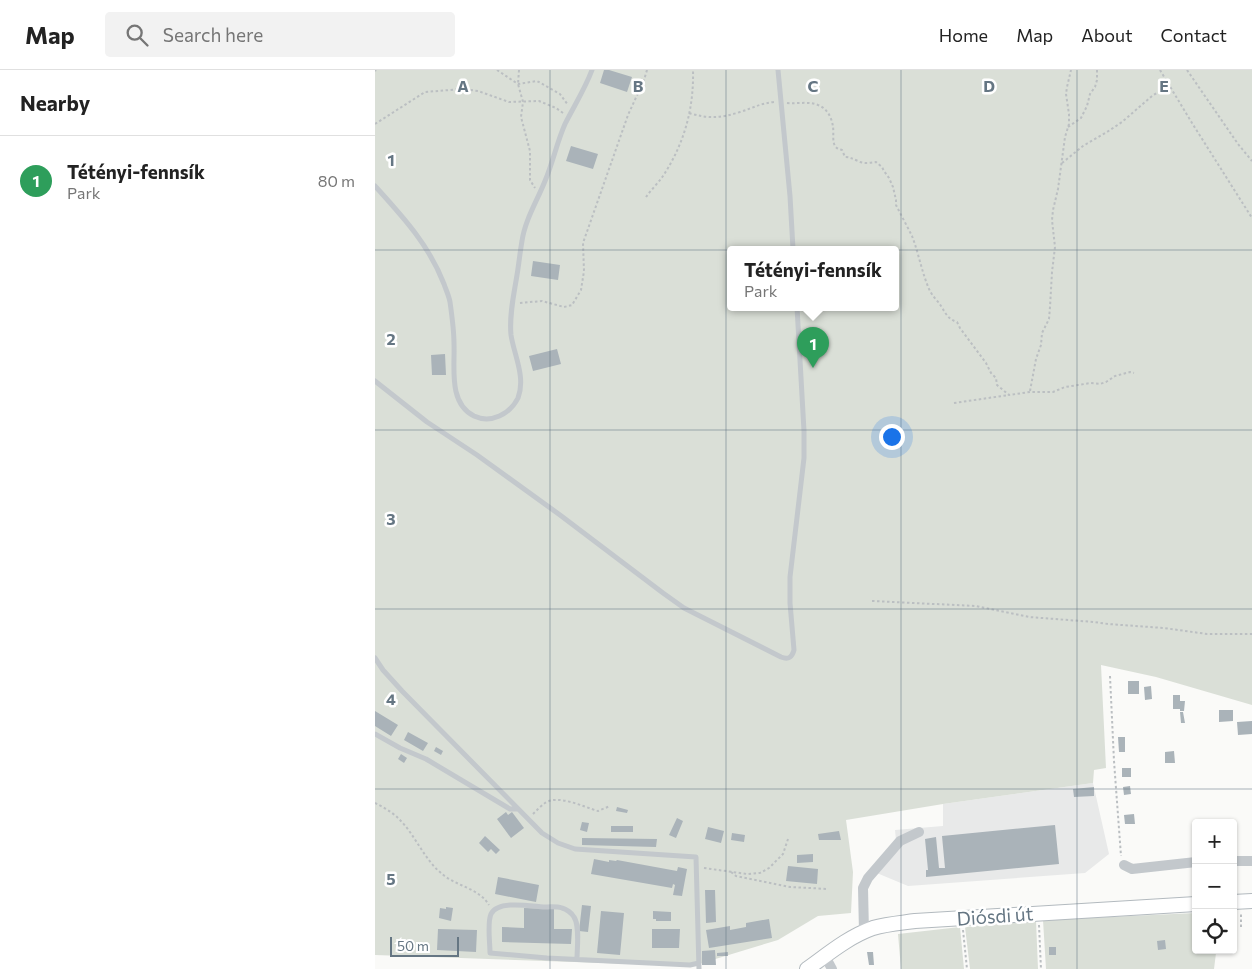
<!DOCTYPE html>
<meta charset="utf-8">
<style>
:root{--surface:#fff;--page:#f2f2f2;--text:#222;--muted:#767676;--line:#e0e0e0;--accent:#e4572e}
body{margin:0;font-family:Commissioner,sans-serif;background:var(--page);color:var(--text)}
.controls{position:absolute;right:15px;bottom:15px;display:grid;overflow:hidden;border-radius:5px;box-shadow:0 1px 4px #0004}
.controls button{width:45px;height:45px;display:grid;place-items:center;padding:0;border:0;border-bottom:1px solid var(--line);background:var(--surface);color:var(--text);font:25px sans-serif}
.scale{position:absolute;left:15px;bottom:12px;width:69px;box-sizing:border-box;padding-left:5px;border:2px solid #657683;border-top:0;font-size:14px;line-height:18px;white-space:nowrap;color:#657683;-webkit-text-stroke:4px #fff;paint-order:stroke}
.you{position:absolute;left:516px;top:366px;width:18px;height:18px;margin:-12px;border:4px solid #fff;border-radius:50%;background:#1a73e8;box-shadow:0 0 0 8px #1a73e833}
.badge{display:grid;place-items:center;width:32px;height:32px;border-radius:50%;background:var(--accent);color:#fff;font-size:16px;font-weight:700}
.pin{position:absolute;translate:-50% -41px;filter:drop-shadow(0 1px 2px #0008)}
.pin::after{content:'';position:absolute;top:26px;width:18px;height:15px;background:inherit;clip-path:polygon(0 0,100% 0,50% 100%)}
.popup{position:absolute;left:352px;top:176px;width:172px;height:65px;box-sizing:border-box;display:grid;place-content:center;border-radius:5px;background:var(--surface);filter:drop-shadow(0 1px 4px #0005);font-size:16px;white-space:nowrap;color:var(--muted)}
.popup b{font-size:19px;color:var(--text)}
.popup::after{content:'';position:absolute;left:50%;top:100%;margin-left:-10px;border:10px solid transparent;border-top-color:var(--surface)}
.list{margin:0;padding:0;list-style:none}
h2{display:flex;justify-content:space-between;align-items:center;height:65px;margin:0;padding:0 20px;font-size:21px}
h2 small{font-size:16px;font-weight:400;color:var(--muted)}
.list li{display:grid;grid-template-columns:32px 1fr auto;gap:15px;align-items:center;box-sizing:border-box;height:90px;padding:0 20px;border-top:1px solid var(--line)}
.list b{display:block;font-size:19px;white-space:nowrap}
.list p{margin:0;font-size:16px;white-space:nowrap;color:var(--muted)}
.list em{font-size:16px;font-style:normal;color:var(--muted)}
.icon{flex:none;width:28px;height:28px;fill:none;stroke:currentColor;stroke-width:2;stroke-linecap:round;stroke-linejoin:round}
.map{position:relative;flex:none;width:877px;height:899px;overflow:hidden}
header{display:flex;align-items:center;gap:30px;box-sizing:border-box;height:70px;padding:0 25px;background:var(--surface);border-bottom:1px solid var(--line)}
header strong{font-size:24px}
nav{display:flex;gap:28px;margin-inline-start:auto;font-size:18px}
.search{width:350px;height:45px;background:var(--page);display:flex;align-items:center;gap:12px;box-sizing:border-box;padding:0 18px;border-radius:5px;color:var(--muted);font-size:19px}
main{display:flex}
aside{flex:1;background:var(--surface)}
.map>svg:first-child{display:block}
.built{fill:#e8e9e9}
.green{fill:#dadfd7;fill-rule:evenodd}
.building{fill:#aab3b9}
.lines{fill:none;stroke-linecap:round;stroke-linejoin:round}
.secondary-casing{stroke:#b3babf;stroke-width:16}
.path{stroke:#bbbfc2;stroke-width:2;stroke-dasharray:2.5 2.5;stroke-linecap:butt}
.service{stroke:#c3c8cc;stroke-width:5}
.minor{stroke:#c3c8cc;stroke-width:10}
.secondary{stroke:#fff;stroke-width:14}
.grid{fill:none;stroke:#657683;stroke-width:1;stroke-opacity:0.55}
.labels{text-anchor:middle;stroke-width:5;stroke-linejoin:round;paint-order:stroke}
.street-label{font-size:19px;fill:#657683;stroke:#fff}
.grid-label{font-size:16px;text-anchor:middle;font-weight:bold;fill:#657683;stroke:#fff;stroke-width:5;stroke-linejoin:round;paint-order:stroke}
</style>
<header>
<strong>Map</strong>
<div class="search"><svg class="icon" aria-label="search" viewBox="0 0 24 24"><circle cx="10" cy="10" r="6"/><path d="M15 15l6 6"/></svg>Search here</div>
<nav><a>Home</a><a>Map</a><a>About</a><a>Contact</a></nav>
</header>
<main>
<aside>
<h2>Nearby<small></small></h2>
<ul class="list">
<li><span class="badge" style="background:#2e9e5b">1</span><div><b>Tétényi-fennsík</b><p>Park</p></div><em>80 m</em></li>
</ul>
</aside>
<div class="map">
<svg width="877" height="899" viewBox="0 0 877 899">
<rect width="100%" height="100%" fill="#fafaf8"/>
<path class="built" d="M718,713l16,71 -24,19 -177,13 -36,-15 24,-31 -1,-10 48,-4v-22z"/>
<path class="green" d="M0,0h877v635l-96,-28 -55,-12 5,103 -12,2 -1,13 -150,21 -97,16 7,52 -2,41 -33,3 -40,24 -79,24 -8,2 -316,-11zM356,179h164v58h-164z
M821,843v37h23l-3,3 -2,16h-168l-3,-49z
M661,851l2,48h-68l-5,-42z
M585,857l4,42h-63l-3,-35z"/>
<path class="building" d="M229,0h5l23,7 -5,15 -27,-9z
M196,76l27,8 -5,15 -27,-8z
M158,191l27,4 -2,15 -27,-4z
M182,279l4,15 -28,7 -4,-15z
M70,284l1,21h-14l-1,-20z
M753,611h11v13h-11z
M776,616l1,13 -7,1 -1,-13z
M798,625h7v6h5l-1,10h-4v-2h-7z
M844,640h14v11l-14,1z
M0,641l23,14 -7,11 -16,-10z
M805,642h3l2,11h-4z
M877,651v13l-14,1 -1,-13z
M33,662l20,11 -5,8 -19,-11z
M743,667h7v15h-6z
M61,677l7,4 -2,4 -7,-4z
M799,681l1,12h-10v-11z
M26,684l6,4 -3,5 -6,-4z
M747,698h9v9h-9z
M755,716l1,8 -7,1 -1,-8z
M719,717v9l-20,1 -1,-8z
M242,737l11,3 -1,3 -11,-2z
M131,742l2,3 4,-3 12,16 -13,10 -14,-19z
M759,744l1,10h-10l-1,-9z
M302,748l6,3 -7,17 -7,-3z
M207,752l7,1 -2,9 -7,-2z
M680,755l4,39 -133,13v-7h2l-3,-31 11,-2 3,31h6l-3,-32z
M236,756h22v6h-22z
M333,757l16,4 -3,12 -16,-4z
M464,761l2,9h-22l-1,-6z
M357,763l13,2 -1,7 -13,-2z
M110,766l15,14 -4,4 -5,-5 -3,3 -9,-9z
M207,768l75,1 -1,8 -74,-2z
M438,784v8l-16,1v-8z
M219,789l15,3v-2l7,1 1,-1 60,11 1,-4 9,2 -5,27 -9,-1 2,-10 -2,-1 -1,4 -81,-14z
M413,796l30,3 -1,15 -31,-3z
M123,807l41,8 -3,17 -41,-8z
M330,820h10l1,32 -10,1z
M207,835l9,1 -3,26 -9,-1z
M71,837l7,1 -2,13 -12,-3 1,-10 6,1z
M149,838l30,1v20h18l-1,15 -69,-2v-15l22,1z
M226,841l23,2 -4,42 -23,-2z
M278,841l18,1v9h-15v-2h-3z
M394,849l3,19 -63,10 -3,-18 24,-4v4l16,-3v-4z
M63,859l39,1 -1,22 -39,-2z
M277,859h28l-1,19h-27z
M790,870l1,9 -8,1 -1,-9z
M674,877h7v8h-7z
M340,880l1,15h-14v-14z
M353,882v4h-11v-3z
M492,882h6l1,13h-5z"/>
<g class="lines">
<g class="secondary-casing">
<path id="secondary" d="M858,832l19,-1
M432,899c21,-15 41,-32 66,-41 14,-4 28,-5 42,-7l281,-17"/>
</g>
<path class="path" d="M122,0l21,14 19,-3 23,13 8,11
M144,0l-1,14 5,18 -2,15 9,34v29l5,8
M785,0l32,53 60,95
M812,0l51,74 14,17
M0,1l1,-1
M412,33c11,1 21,-2 31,2 9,3 14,13 15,22 1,6 -1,14 2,19 2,3 4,3 7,4l3,7c5,0 8,2 13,4 5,3 12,2 18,1l6,5 2,4 5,7 4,9 3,13v5c5,10 11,21 16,31 7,18 10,38 18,55 3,6 8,10 11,15 5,8 7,13 16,16l3,6 26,35 5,10 5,5 1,7 12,10 21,-3h23l12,-5 26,-4 9,1 6,-2 9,-6 15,-4 4,1
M314,43c19,6 33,5 51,-1 13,-4 21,-9 35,-10
M0,54l50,-32 37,-3 16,2 31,11 30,-1 17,7 7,5
M693,57l13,-9 6,-12 3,-12 5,-7 2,-7v-10
M687,93l21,-17 24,-14 15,-10 30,-26 17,-11
M271,127c5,-7 12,-14 17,-21 21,-32 31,-67 30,-106
M145,233l22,-2 22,6 8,-2 9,-15 3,-19 -1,-28 45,-128 16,-35 3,-10
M655,321l6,-32 5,-14 1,-12 7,-14 1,-12 2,-35 3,-25 -3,-27 1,-10 5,-21 7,-52 4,-13v-10l-3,-20 1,-7 4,-17
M579,333l55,-8
M497,531l104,5 53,11 65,5 14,2 56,4 43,6h45
M735,606l4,85 7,95
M0,733c8,4 17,9 23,15 17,16 25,40 43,55 14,13 38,15 48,32
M158,744c4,-4 8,-8 12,-11 13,-9 39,4 53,8l12,-5
M329,798l43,6 13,-1 9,-5 14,-14 5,-15
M356,802l5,4 54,11 38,2
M664,855l2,44
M866,857v-13
M588,860l4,39"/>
<path class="service" d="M403,0l12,126 3,53
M0,116c28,31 54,59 69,98 2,6 5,12 6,18 2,14 4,28 4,42 1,23 -6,59 20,72 17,8 36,-2 44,-18 8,-21 -4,-43 -7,-63 -2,-20 3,-41 6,-60 2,-12 3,-23 5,-34 3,-21 15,-40 23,-60 8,-19 12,-39 20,-57 9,-18 20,-35 27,-54
M0,311l52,41 50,33 83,60 103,78 21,15 97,49c8,3 11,0 13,-7l-4,-47v-26l14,-119v-27l-7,-124
M0,588l8,12 19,21 140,142 16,10 17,6 121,8 3,112
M0,664l25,14 26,11 84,50h8
M202,889c0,-11 3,-33 -3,-42 -2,-4 -8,-8 -12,-9 -6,-2 -13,-1 -19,-1 -13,-1 -45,-7 -52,7 -4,9 -1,28 -1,39l57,5 143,7 9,-2"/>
<path class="minor" d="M858,791h19
M749,795l8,4 64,-7
M489,862l-1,-44 5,-10 32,-37 19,-9
M450,886l7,13"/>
<use href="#secondary" class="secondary"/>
</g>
<path class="grid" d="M175,0v899M351,0v899M526,0v899M702,0v899M0,180h877M0,360h877M0,539h877M0,719h877"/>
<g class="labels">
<g class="street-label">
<text transform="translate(620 846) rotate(-4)" y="7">Diósdi út</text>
</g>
</g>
<g class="grid-label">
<text x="88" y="22">A</text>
<text x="263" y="22">B</text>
<text x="438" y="22">C</text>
<text x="614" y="22">D</text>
<text x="789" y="22">E</text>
<text x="16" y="96">1</text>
<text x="16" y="275">2</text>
<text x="16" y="455">3</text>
<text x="16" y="635">4</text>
<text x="16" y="815">5</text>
</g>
</svg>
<div class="controls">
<button>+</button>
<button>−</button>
<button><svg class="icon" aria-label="locate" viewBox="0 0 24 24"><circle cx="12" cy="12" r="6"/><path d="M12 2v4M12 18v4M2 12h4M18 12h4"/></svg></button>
</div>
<div class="scale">50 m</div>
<div class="you"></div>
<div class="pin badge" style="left:438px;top:298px;background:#2e9e5b">1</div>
<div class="popup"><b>Tétényi-fennsík</b>Park</div>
</div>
</main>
